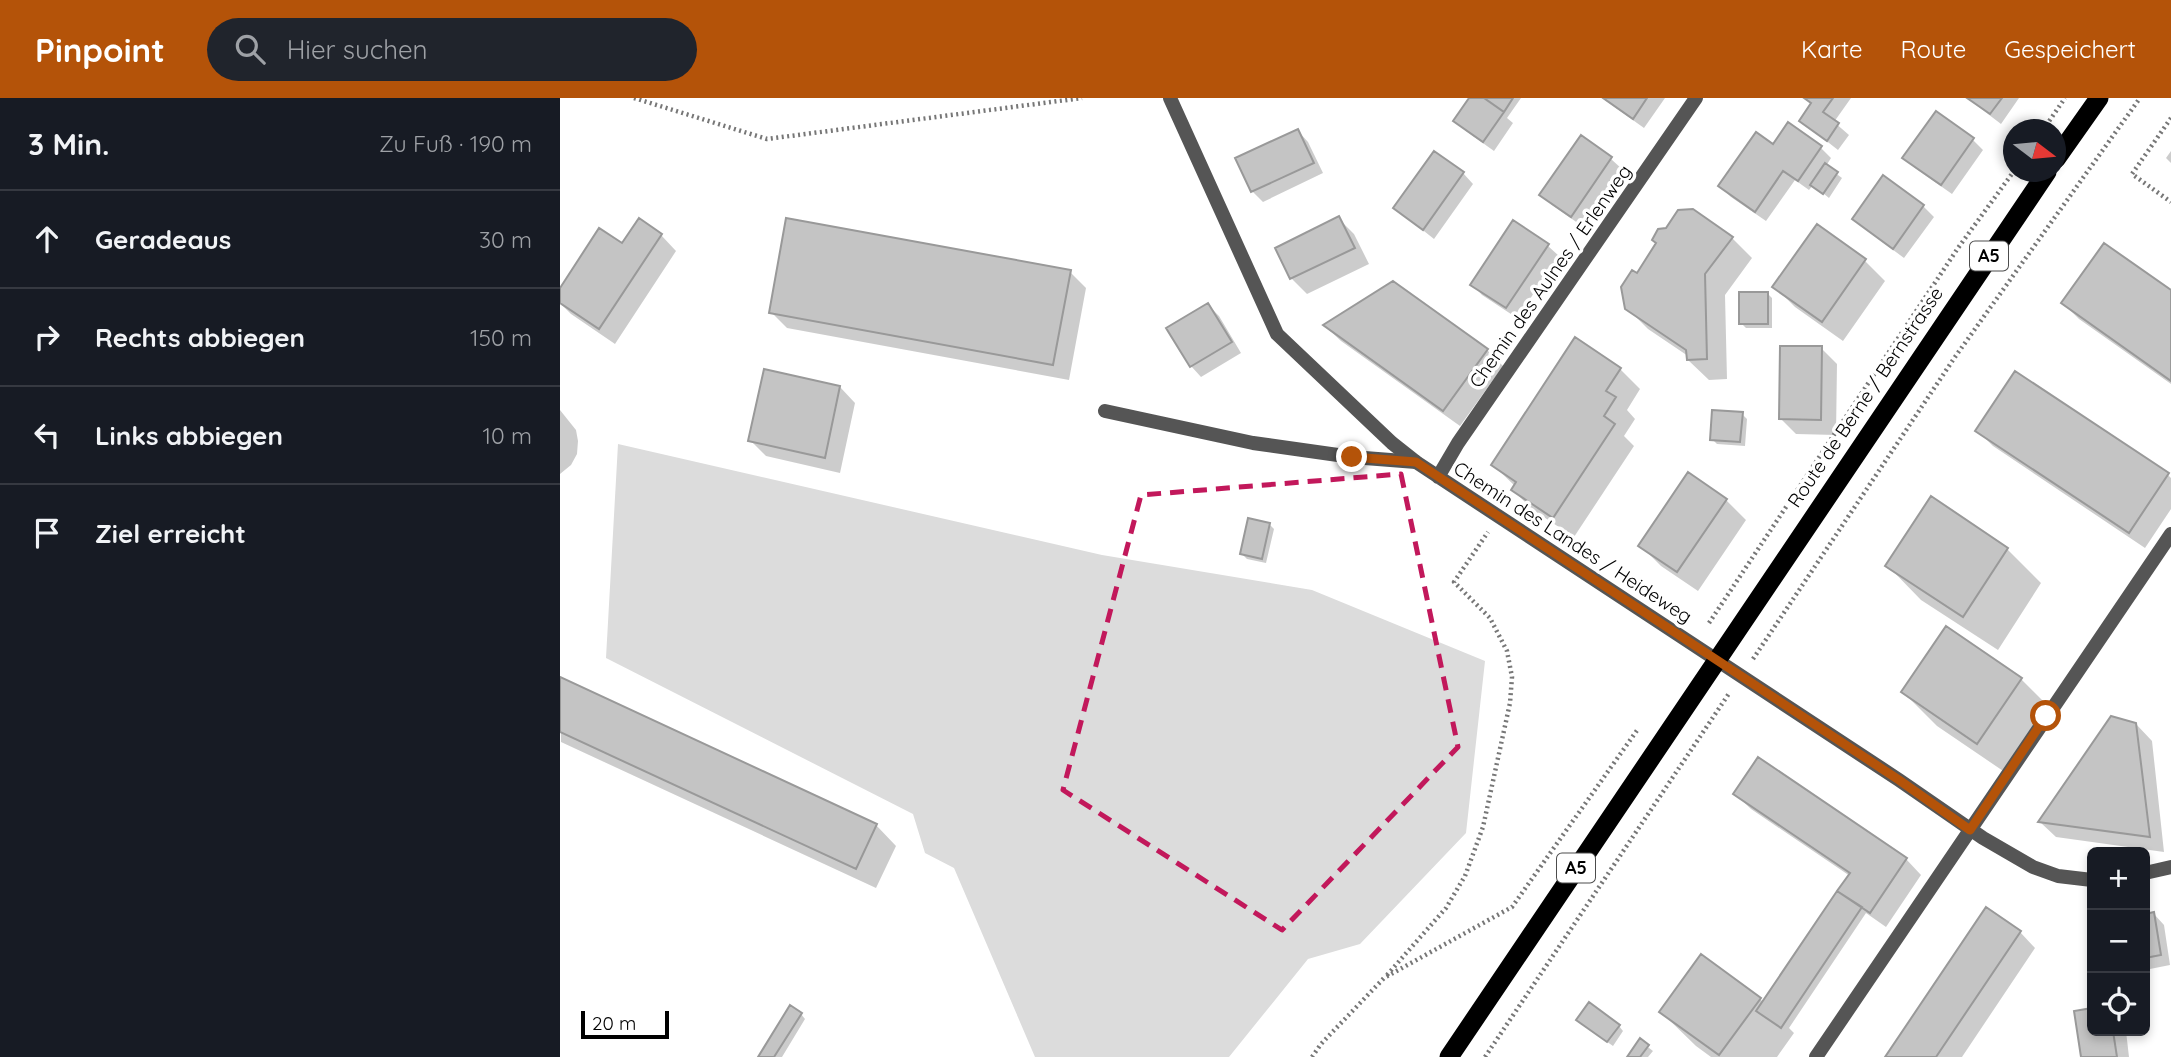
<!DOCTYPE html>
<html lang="de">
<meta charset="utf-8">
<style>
:root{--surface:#171b24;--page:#20242c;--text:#f1f3f6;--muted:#9ea1a6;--line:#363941;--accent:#b45309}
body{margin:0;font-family:Quicksand,sans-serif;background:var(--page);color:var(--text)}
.controls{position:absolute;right:21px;bottom:21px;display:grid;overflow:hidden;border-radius:10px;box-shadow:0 4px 10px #0003}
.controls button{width:63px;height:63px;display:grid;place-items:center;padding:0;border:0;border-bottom:2px solid var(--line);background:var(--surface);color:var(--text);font:35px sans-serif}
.compass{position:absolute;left:1443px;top:21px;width:63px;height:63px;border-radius:50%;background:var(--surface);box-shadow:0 4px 10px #0003;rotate:106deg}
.scale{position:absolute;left:21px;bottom:18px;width:88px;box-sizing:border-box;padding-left:7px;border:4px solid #000;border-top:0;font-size:19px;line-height:24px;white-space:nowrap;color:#000;-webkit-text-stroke:5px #fff;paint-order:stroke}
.stop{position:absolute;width:21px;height:21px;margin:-16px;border:5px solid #b45309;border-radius:50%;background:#fff}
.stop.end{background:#b45309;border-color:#fff;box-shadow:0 2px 7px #0008}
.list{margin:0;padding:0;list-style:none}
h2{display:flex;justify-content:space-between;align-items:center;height:91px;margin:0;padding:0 28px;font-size:30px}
h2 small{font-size:23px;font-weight:400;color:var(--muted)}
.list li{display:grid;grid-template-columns:46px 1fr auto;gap:21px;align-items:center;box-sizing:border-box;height:98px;padding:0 28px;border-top:2px solid var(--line)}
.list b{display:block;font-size:26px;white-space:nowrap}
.list em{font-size:23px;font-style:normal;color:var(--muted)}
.icon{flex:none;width:38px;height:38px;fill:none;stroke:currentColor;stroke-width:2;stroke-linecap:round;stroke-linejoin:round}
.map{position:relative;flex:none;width:1611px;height:959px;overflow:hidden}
header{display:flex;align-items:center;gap:42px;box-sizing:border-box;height:98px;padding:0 35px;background:var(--accent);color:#fff}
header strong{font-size:33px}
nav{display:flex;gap:38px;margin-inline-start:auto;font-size:24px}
.search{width:490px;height:63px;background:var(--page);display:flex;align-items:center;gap:18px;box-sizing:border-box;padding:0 24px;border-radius:38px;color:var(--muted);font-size:26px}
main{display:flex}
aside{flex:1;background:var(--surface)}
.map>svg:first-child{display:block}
.green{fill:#dcdcdc}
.shadow{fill:#0003}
.building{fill:#c4c4c4;stroke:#999;stroke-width:2}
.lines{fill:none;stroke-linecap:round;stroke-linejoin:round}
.path{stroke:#777;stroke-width:4.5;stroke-dasharray:2 3.5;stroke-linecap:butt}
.service{stroke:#555;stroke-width:14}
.minor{stroke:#555;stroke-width:14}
.trunk{stroke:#000;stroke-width:19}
.route{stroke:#b45309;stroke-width:9}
.marked{fill:none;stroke:#c2185b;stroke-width:5;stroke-dasharray:14 9;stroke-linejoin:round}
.labels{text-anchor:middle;stroke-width:7;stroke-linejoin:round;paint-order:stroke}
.shield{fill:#fff;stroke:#4c4c4c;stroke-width:2}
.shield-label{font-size:18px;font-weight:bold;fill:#000}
.street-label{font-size:19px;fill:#000;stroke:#fff}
</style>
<header>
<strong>Pinpoint</strong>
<div class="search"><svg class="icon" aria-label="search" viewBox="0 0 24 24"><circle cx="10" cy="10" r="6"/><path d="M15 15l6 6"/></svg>Hier suchen</div>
<nav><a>Karte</a><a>Route</a><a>Gespeichert</a></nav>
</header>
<main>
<aside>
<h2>3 Min.<small>Zu Fuß · 190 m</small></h2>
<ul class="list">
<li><svg class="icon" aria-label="ahead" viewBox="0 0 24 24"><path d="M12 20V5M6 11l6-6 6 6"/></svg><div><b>Geradeaus</b></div><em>30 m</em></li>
<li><svg class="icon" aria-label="right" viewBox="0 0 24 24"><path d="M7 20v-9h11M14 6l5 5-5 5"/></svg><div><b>Rechts abbiegen</b></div><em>150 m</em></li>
<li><svg class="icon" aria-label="left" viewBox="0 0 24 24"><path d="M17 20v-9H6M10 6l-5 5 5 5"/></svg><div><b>Links abbiegen</b></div><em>10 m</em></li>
<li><svg class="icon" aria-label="arrive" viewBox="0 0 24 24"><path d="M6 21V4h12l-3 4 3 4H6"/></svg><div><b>Ziel erreicht</b></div></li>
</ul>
</aside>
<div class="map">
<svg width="1611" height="959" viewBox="0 0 1611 959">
<rect width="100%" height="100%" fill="#fff"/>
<path class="green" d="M58,346l484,111 210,35 173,71 -19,172 -106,111 -52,15 -79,98h-194l-81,-189 -29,-15 -12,-39 -307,-156z"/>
<path class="shadow" d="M911,0h50l-14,20 6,5 -19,28 -28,-20 -10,-10z
M1042,0h63l-21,30z
M1244,0h47l-17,24 15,13 -11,15 -37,-29 11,-16z
M1407,0h52l-18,26z
M1376,15l37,27 10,10 -31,44 -37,-26 -11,-10z
M1228,27l33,23 10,10 -5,8 16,12 -13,20 -16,-13 -4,5 -14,-10 -29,41 -35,-24 -11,-11 53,-40z
M738,33l10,11 15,31 -60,29 -11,-11z
M1021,40l30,21 11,10 -40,57 -30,-21 -11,-11z
M1611,53v12l-5,-5z
M903,75l10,11 -39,55 -39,-31z
M1323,80l40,28 11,11 -30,41 -39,-29 -11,-10z
M779,121l15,15 15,30 -62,30 -16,-16z
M954,124l34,24 11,10 -42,62 -35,-23 -10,-11z
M101,137l15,16 -61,93 -44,-30 -11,-11v-11l63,-46z
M1172,140l20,20 -27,37 2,84 -18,1 -21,-20v-4l-40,-27 -21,-21 10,-33z
M1544,147l67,47v92l-92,-65 -16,-16z
M1305,163l20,20 -42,60 -48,-34 -21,-21z
M510,174l16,16 -17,92 -282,-52 -16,-16z
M1207,195l5,5v30h-26l-5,-5z
M648,207l11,11 22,37 -40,24 -10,-11z
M765,228l162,24 16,16 -43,60 -119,-85z
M1261,250l16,16 -1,71 -40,-1 -16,-16z
M1060,271l20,20 -13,21 8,9 -11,17 10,10 -60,91 -41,-27 -20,-20 2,-4 -22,-21z
M280,289l15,16 -15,70 -74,-17 -16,-16z
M0,312l16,20 2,11 -1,13 -6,11 -11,9z
M1182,316l5,5 -2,27 -28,-2 -5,-5z
M1418,333l190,44 3,3v31l-26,39 -152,-102z
M1166,402l20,20 -48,71 -37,-25 -21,-21z
M709,426l5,5 -8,34 -19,-4 -5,-5z
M1447,451l34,34 -43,67 -77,-50 -34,-35z
M0,581l316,146 20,21 -20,42 -315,-146z
M1461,581l34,34 -43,64 -75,-51 -34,-34z
M1576,626l16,17 12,111 -108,-15 -16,-15z
M1175,696l171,65 15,16 -35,52 -20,-14 -77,115 5,5 -17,24h-66l-15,-11 -35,-34 99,-13 4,4 86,-127 -99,-67z
M1594,816l10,11 6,40 -25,5v-54z
M1460,834l15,16 -73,109h-75z
M1532,912v21h34l3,26h-46l-7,-45z
M241,916l4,5 -23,38h-22z
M1023,927l36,1 4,5 -10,15z
M1080,943l13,10 -5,6h-19z"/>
<path class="building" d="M909,0h15l20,14 -21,30 -30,-21z
M924,0h29l-9,14z
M1043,0h44l-14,21z
M1244,0h29l-10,14 16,11 -12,18 -28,-20 12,-18z
M1407,0h35l-12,16z
M1376,13l38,27 -33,47 -39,-27z
M1228,24l34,24 -24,35 -15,-10 -28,41 -37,-26 38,-54 17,12z
M738,31l16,34 -63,29 -16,-34z
M1021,37l31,22 -41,60 -32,-22z
M874,53l30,21 -41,58 -30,-22z
M1265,65l13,9 -15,22 -13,-9z
M1323,77l41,30 -31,44 -41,-30z
M1133,111l40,28 -28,37 2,85 -20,1 -1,-10 -61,-41 -4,-22 11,-17 5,3 19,-30 -4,-3 6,-11 8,-1 12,-18z
M779,118l16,32 -65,31 -15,-31z
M79,120l23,16 -63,95 -39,-26v-15l39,-60 23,15z
M226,120l285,52 -18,95 -284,-52z
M953,122l36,24 -43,64 -36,-23z
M1257,126l49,35 -44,63 -50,-35z
M1544,145l67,47v91l-110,-78z
M833,183l95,68 -45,62 -120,-86z
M1179,194h29v32h-29z
M648,205l24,39 -42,25 -24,-39z
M1015,239l46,31 -15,23 10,6 -12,19 11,8 -62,94 -42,-28 5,-8 -25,-17z
M1220,248h42l-1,74 -42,-1z
M204,271l76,17 -15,72 -77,-17z
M1455,273l154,102 -40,60 -154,-102z
M1152,312l31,2 -3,30 -30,-2z
M1128,374l39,27 -50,73 -39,-26z
M1371,398l77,52 -45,69 -78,-51z
M688,420l22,5 -8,36 -22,-5z
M1386,528l76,52 -45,66 -76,-52z
M0,579l317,147 -21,45 -296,-137z
M1551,618l25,7 14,114 -112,-15z
M1198,659l149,101 -37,55 -33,-22 13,-18 -117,-79z
M1277,793l25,16 -81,121 -25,-17z
M1426,809l35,24 -85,126h-51z
M1594,814l7,43 -16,3v-44z
M1141,856l60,44 -42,57 -60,-43z
M1029,904l31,23 -13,17 -31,-22z
M230,907l12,8 -28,44h-16z
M1532,910v23h21l4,26h-36l-7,-46z
M1080,940l9,7 -9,12h-13z"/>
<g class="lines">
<path class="path" d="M74,0l133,41 315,-41
M1611,20l-39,56 39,28
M1483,32l22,-32
M1149,525l249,-375 56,-77
M1193,561l202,-302 185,-259
M827,877l59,-67 19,-32 18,-49 27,-124 2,-26 -5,-26 -17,-33 -36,-36 34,-50
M752,959l9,-13 63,-66 128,-71 126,-178
M925,959l245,-365"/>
<path class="service" d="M545,313l148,32 99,14 64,5"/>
<path class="minor" d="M610,0l107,236 115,109 24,19 483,318 84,58 50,29 25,9 34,4
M878,379l20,-34 238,-345
M1585,775l26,-6
M1256,959l355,-523"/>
<path class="trunk" d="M1496,61l43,-61
M889,959l598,-885"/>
</g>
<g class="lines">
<path class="route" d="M792,359l64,5 483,318 71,50 76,-114"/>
</g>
<path class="marked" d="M841,376l57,273 -176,183 -219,-140 78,-295z"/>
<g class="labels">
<g class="shield">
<rect x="1410" y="143.5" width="38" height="29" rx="5"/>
<rect x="997" y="755.5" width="38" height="29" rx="5"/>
</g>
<g class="shield-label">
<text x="1429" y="164">A5</text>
<text x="1016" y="776">A5</text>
</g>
<g class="street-label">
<text transform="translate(990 178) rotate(-55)" y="7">Chemin des Aulnes / Erlenweg</text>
<text transform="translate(1305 299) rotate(-56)" y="7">Route de Berne / Bernstrasse</text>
<text transform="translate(1013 444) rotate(33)" y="7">Chemin des Landes / Heideweg</text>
</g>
</g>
</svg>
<div class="controls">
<button>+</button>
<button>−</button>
<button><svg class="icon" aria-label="locate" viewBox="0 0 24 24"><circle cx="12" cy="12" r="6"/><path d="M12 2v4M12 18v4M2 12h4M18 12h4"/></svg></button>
</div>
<svg class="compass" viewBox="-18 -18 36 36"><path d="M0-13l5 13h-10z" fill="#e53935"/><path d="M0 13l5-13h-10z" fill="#9ea1a6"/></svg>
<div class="scale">20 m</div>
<div class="stop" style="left:1486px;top:618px"></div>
<div class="stop end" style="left:792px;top:359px"></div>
</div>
</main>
